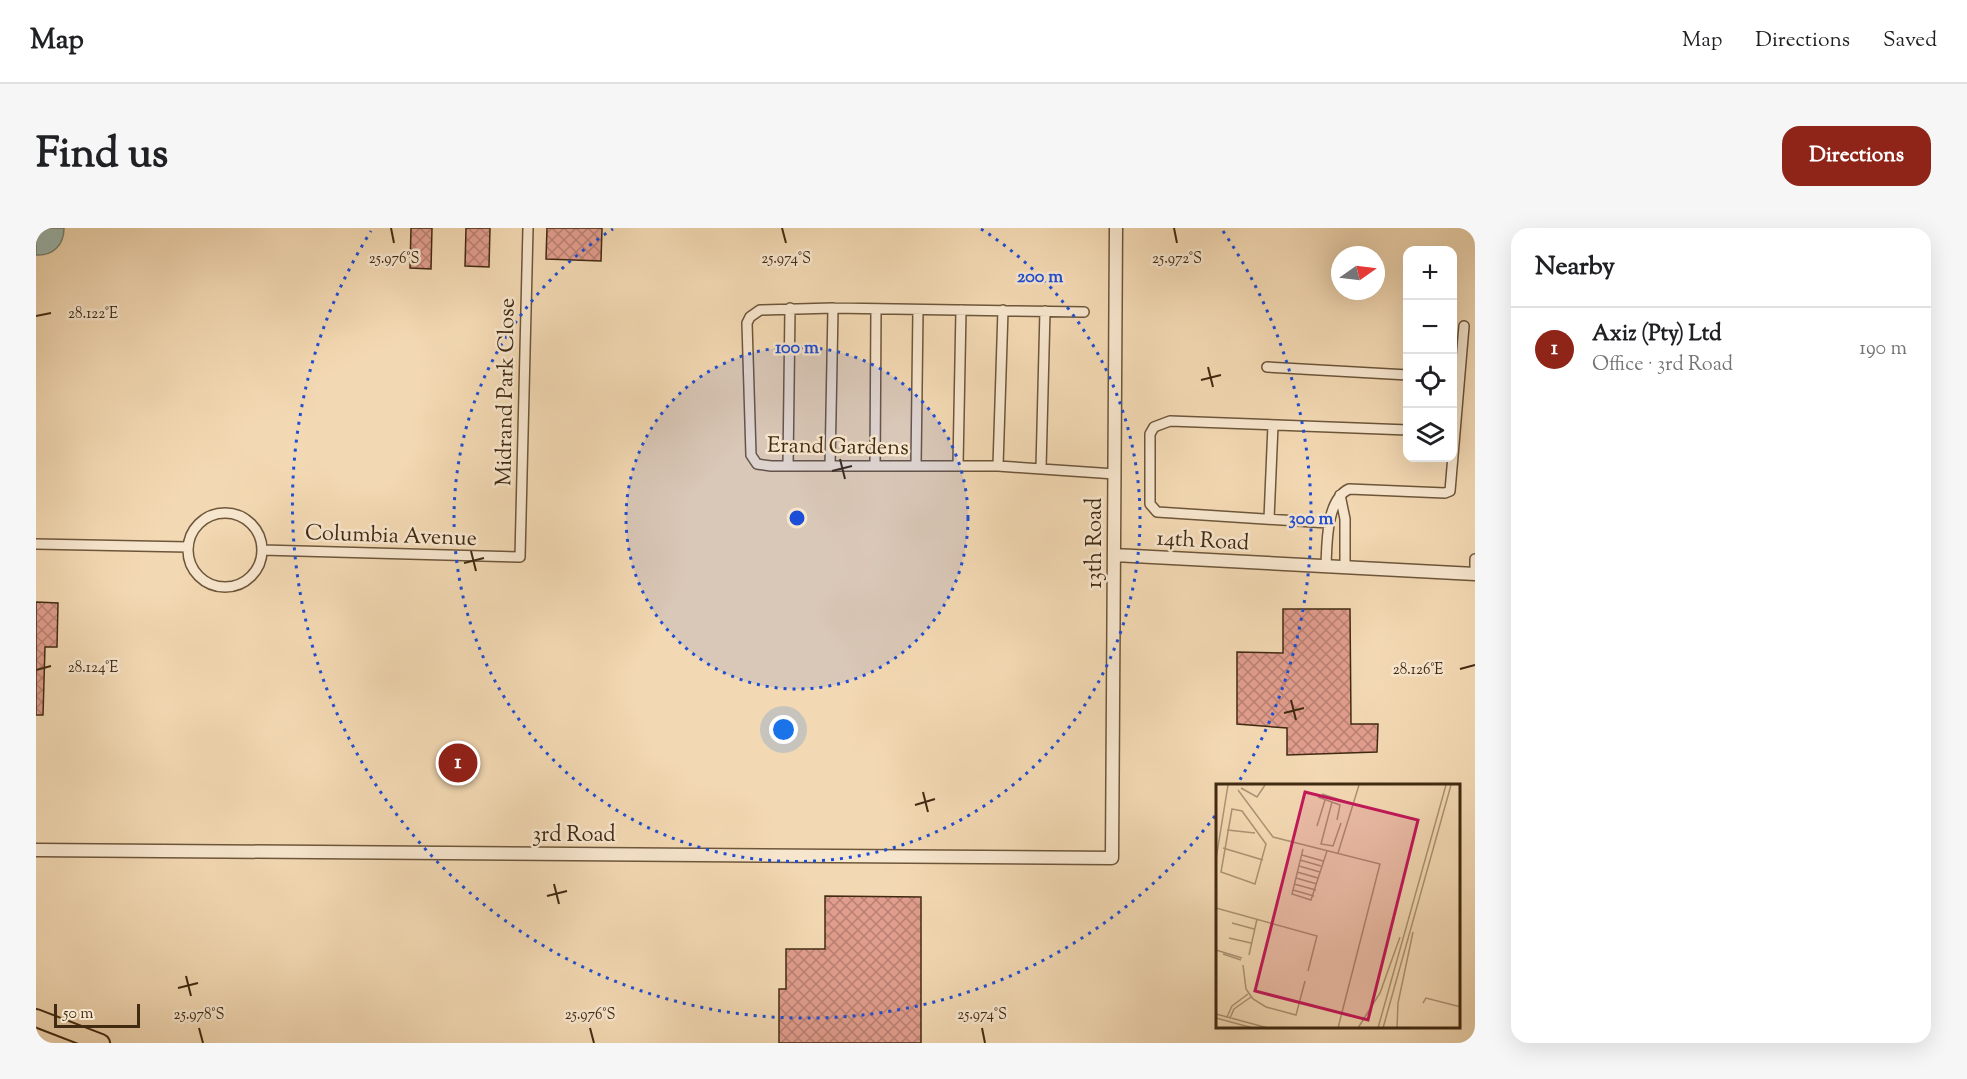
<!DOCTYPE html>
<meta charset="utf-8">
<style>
:root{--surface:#fff;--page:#f6f6f6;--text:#202124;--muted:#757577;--line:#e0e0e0;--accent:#8f2418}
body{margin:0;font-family:"Sorts Mill Goudy",serif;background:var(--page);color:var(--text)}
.controls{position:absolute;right:18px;top:18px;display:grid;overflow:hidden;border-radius:12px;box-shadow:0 6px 24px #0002}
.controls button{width:54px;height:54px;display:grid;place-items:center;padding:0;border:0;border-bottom:2px solid var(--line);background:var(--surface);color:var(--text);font:30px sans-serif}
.compass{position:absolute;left:1295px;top:18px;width:54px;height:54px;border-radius:50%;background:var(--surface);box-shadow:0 6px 24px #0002;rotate:76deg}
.scale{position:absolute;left:18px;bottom:15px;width:86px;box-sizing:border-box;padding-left:6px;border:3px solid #402a12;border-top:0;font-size:16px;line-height:21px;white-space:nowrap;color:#402a12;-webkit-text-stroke:4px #f7e6ce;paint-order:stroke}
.you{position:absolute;left:748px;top:502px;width:21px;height:21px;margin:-15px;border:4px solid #fff;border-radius:50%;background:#1a73e8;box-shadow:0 0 0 9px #1a73e833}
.badge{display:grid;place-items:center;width:39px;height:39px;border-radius:50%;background:var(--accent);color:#fff;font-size:20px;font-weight:700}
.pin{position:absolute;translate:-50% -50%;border:3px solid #fff;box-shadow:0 2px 6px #0006}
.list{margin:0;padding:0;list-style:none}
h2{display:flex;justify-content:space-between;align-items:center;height:78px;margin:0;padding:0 24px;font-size:26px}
h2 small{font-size:20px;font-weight:400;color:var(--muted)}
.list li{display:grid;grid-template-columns:39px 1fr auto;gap:18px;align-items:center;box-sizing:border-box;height:84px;padding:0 24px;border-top:2px solid var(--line)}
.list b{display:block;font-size:22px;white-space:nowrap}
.list p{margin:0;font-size:20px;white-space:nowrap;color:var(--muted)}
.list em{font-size:20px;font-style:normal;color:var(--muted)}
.icon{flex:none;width:33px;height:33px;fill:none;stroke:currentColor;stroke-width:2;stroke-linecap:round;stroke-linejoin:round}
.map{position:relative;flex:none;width:1439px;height:815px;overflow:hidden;border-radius:18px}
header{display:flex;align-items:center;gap:36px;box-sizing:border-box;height:84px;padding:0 30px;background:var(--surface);border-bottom:2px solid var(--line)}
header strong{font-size:28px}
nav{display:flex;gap:33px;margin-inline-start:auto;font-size:21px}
.intro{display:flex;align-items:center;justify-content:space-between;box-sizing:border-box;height:144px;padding:0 36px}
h1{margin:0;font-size:42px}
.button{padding:15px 27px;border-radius:18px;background:var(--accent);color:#fff;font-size:21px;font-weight:700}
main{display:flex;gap:36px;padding:0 36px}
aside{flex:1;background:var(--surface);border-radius:18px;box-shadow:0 6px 24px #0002}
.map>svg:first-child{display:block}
.water{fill:#9cb9b1;stroke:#778071;stroke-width:1.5}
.building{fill:url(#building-cross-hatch);stroke:#402a12;stroke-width:1.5}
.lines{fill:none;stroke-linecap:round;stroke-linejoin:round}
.minor-casing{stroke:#6d563a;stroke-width:12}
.tertiary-casing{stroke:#6d563a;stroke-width:15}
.motorway-casing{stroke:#402a12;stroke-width:20}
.minor{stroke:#f7e6ce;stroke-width:9}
.tertiary{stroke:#f7e6ce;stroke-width:12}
.motorway{stroke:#f3d9b3;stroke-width:16}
.ticks{fill:none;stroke:#402a12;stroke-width:2}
.ring{fill:none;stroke:#1d4ed8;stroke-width:3;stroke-dasharray:3 6}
.labels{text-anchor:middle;stroke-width:5;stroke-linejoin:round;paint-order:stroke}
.street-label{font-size:22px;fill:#402a12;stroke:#f7e6ce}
.inset-road{fill:none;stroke:#ab9373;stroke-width:1.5}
.view{fill:#c2185b;fill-opacity:0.15;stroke:#c2185b;stroke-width:3}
.inset-edge{fill:none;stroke:#402a12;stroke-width:3}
.ticks-label{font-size:15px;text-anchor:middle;fill:#402a12;stroke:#f7e6ce;stroke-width:5;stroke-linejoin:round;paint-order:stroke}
.centre{fill:#1d4ed8;stroke:#f7e6ce;stroke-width:3}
.ring-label{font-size:18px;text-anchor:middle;font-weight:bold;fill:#1d4ed8;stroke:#f7e6ce;stroke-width:5;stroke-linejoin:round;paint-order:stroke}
</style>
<header>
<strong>Map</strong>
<nav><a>Map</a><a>Directions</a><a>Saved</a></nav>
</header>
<div class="intro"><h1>Find us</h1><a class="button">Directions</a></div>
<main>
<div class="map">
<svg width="1439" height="815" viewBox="0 0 1439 815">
<defs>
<pattern id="building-cross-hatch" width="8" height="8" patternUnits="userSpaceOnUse" patternTransform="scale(1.5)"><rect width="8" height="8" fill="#e19d8d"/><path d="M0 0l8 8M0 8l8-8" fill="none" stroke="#b88072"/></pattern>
</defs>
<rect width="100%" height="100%" fill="#f3d9b3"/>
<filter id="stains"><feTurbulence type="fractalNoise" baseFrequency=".00333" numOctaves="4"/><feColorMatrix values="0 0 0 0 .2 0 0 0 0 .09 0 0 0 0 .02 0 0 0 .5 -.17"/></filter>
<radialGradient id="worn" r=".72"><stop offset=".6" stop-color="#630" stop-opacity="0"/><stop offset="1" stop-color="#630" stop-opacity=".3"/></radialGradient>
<path class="water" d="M0,0h28c0,17 -11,28 -28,27z"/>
<path class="building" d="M375,0h21l-1,41 -21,-1z
M430,0h24l-1,39 -24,-1z
M511,0h55l-1,33 -55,-2z
M0,374l22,1 -1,44h-12l-2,68h-7z
M1247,381h67l1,115h27l-1,28 -90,3v-27l-50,-4v-72l46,1z
M789,668l96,1v146h-142v-54h7v-40h39z"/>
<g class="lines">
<g class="minor-casing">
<path id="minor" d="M1048,84l-251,-4 -73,2 -10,7 -3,6 4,132 6,9 14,2h227l117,8
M1231,139l141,8
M880,237l2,-155
M922,237l3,-155
M752,238l2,-158
M794,238l3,-158
M839,238l1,-157
M962,238l5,-156
M1005,240l4,-157
M1304,267l5,24v48
M152 322a37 37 0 1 1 74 0a37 37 0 1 1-74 0Z
M1233,291l4,-94
M1292,295l-171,-11 -7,-8v-70l4,-7 16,-6 238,9
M0,316l152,3
M226,322l258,7 8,-329
M1290,338c1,-23 0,-66 23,-77l96,4 5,-2 14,-165
M1439,346v-15"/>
</g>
<g class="tertiary-casing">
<path id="tertiary" d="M1078,327l361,19
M0,622l1076,8 4,-630"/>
</g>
<g class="motorway-casing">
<path id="motorway" d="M0,790l65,25"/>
</g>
<use href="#minor" class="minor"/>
<use href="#tertiary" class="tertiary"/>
<use href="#motorway" class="motorway"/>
</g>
<path class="ticks" d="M355,0l3,15M746,0l4,15M1138,0l3,15M0,88l15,-3M1172,139l5,20M1165,152l20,-5M804,231l5,20M796,243l20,-5M435,323l5,20M428,335l20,-5M1424,441l15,-4M0,442l15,-4M1255,472l5,20M1248,485l20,-5M887,564l5,20M879,577l20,-6M518,656l5,20M511,668l20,-5M150,748l5,20M142,760l20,-5M163,800l4,15M554,800l4,15M946,800l3,15"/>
<circle cx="761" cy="290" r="171" fill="#1d4ed8" fill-opacity=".12"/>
<g class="ring">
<circle cx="761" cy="290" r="171"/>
<path d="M945 1A343 343 0 1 1 577 1"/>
<path d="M1179 588A514 514 0 0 1 335 3M1187 3A514 514 0 0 1 1202 555"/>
</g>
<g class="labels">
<g class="street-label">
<text transform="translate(468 164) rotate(-89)" y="8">Midrand Park Close</text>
<text transform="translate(802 217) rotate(1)" y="8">Erand Gardens</text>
<text transform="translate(355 306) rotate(2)" y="8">Columbia Avenue</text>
<text transform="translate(1167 311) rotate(3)" y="8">14th Road</text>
<text transform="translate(1057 315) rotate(-90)" y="8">13th Road</text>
<text x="538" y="613">3rd Road</text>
</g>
</g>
<g transform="translate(1180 556)">
<rect width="244" height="244" fill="#f3d9b3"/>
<path class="inset-road" d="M25,4l16,9 8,-12M22,6l35,47 107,27 -42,164M106,10l31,10M102,13l22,8 -3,15M116,18l-11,42 12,2 8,-23M16,25l10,2 24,33 -11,40 -34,-12zM101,42l8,-26M11,46l28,3M7,64l40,12M87,65l-11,45 19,6 16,-49M122,69l21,-68M86,71l21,6M0,75l12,-74M84,76l21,6M83,82l21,6M81,88l21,6M80,94l21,6M78,100l22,6M77,106l21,6M0,124l101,28 -9,35M16,139l22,6M13,154l22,5M0,166l26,8M7,170l18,6M33,171l8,-36M27,181l3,24 7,10 13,8 30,8 9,-34M207,219l3,-5 35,9M0,230l52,14M11,233l5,-11 16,-12M0,234l37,10M14,234l4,-9 17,-12M142,244l22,-35 20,-56M162,244l68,-243M167,244l68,-243M181,244l1,-25 15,-71"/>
<path class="view" d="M89,8l113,28 -50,200 -113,-29z"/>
<rect width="244" height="244" class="inset-edge"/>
</g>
<g class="ticks-label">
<text x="358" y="35">25.976°S</text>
<text x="750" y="35">25.974°S</text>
<text x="1141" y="35">25.972°S</text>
<text x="57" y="90">28.122°E</text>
<text x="57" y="444">28.124°E</text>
<text x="1382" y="446">28.126°E</text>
<text x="163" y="791">25.978°S</text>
<text x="554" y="791">25.976°S</text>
<text x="946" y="791">25.974°S</text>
</g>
<circle cx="761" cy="290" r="9" class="centre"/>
<g class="ring-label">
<text x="1004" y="54">200 m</text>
<text x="761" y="125">100 m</text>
<text x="1275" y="296">300 m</text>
</g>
<rect width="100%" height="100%" filter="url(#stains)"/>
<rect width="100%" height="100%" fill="url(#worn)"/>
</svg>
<div class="controls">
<button>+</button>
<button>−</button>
<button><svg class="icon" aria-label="locate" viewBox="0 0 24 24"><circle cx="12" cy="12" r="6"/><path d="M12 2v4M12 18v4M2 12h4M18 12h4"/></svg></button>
<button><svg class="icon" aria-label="layers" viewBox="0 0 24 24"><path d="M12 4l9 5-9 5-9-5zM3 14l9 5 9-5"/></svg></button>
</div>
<svg class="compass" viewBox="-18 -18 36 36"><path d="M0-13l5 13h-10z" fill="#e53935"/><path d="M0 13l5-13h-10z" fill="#757577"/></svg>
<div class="scale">50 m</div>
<div class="you"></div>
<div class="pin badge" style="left:422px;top:535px">1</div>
</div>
<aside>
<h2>Nearby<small></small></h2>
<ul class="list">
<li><span class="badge">1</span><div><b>Axiz (Pty) Ltd</b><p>Office · 3rd Road</p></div><em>190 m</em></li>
</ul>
</aside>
</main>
